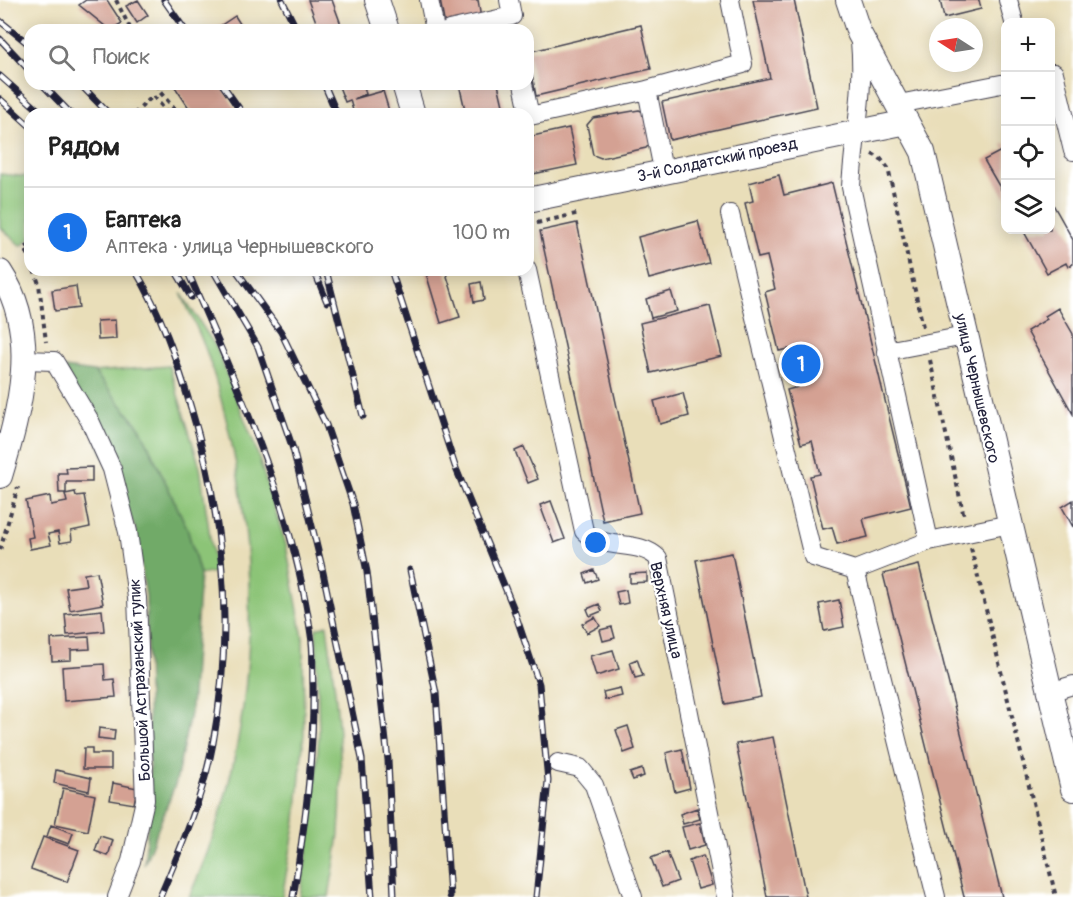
<!DOCTYPE html>
<html lang="ru">
<meta charset="utf-8">
<style>
:root{--surface:#fff;--page:#f6f6f6;--text:#222;--muted:#767676;--line:#e0e0e0;--accent:#1a73e8}
body{margin:0;font-family:Pangolin,sans-serif;background:var(--page);color:var(--text)}
.controls{position:absolute;right:18px;top:18px;display:grid;overflow:hidden;border-radius:12px;box-shadow:0 3px 15px #0003}
.controls button{width:54px;height:54px;display:grid;place-items:center;padding:0;border:0;border-bottom:2px solid var(--line);background:var(--surface);color:var(--text);font:30px sans-serif}
.compass{position:absolute;left:929px;top:18px;width:54px;height:54px;border-radius:50%;background:var(--surface);box-shadow:0 3px 15px #0003;rotate:282deg}
.you{position:absolute;left:596px;top:543px;width:21px;height:21px;margin:-15px;border:4px solid #fff;border-radius:50%;background:#1a73e8;box-shadow:0 0 0 9px #1a73e833}
.badge{display:grid;place-items:center;width:39px;height:39px;border-radius:50%;background:var(--accent);color:#fff;font-size:20px;font-weight:700}
.pin{position:absolute;translate:-50% -50%;border:3px solid #fff;box-shadow:0 2px 6px #0006}
.list{margin:0;padding:0;list-style:none}
h2{display:flex;justify-content:space-between;align-items:center;height:78px;margin:0;padding:0 24px;font-size:26px}
h2 small{font-size:20px;font-weight:400;color:var(--muted)}
.list li{display:grid;grid-template-columns:39px 1fr auto;gap:18px;align-items:center;box-sizing:border-box;height:90px;padding:0 24px;border-top:2px solid var(--line)}
.list b{display:block;font-size:22px;white-space:nowrap}
.list p{margin:0;font-size:20px;white-space:nowrap;color:var(--muted)}
.list em{font-size:20px;font-style:normal;color:var(--muted)}
.icon{flex:none;width:33px;height:33px;fill:none;stroke:currentColor;stroke-width:2;stroke-linecap:round;stroke-linejoin:round}
.map{position:relative;flex:none;width:1073px;height:897px;overflow:hidden}
.search{position:absolute;background:var(--surface);box-shadow:0 3px 15px #0003;left:24px;top:24px;width:510px;height:66px;display:flex;align-items:center;gap:15px;box-sizing:border-box;padding:0 21px;border-radius:18px;color:var(--muted);font-size:22px}
.panel{position:absolute;background:var(--surface);box-shadow:0 3px 15px #0003;left:24px;top:108px;width:510px;height:168px;border-radius:18px}
.map>svg:first-child{display:block}
.green{fill:#8cc477;stroke:#577359;stroke-width:1.5}
.forest{fill:#71aa68;stroke:#4a6652;stroke-width:1.5}
.building{fill:#d4a193}
.lines{fill:none;stroke-linecap:round;stroke-linejoin:round}
.minor-casing{stroke:#403e4e;stroke-width:20}
.major-casing{stroke:#403e4e;stroke-width:26}
.path{stroke:#403e4e;stroke-width:4;stroke-dasharray:4.5 4.5;stroke-linecap:butt}
.minor{stroke:#fff;stroke-width:18}
.major{stroke:#fff;stroke-width:24}
.rail-casing{stroke:#22223b;stroke-width:7}
.rail{stroke:#fff;stroke-width:4.5;stroke-dasharray:14;stroke-linecap:butt}
.labels{text-anchor:middle;stroke-width:4.5;stroke-linejoin:round;paint-order:stroke}
.street-label{font-size:16px;fill:#22223b;stroke:#fff}
</style>
<div class="map">
<svg width="1073" height="897" viewBox="0 0 1073 897">
<rect width="100%" height="100%" fill="#fff"/>
<filter id="ink" filterUnits="userSpaceOnUse"><feTurbulence type="fractalNoise" baseFrequency=".0167" numOctaves="2"/><feDisplacementMap in="SourceGraphic" scale="12" xChannelSelector="R" yChannelSelector="G"/><feConvolveMatrix kernelMatrix="1 2 1 2 8 2 1 2 1" color-interpolation-filters="sRGB"/></filter>
<filter id="wash" filterUnits="userSpaceOnUse"><feTurbulence type="fractalNoise" baseFrequency=".008" numOctaves="4" result="noise"/><feDisplacementMap in="SourceGraphic" scale="24" xChannelSelector="R" yChannelSelector="G"/><feGaussianBlur stdDeviation="1.35" result="paint"/><feColorMatrix in="noise" values="0 0 0 0 0 0 0 0 0 0 0 0 0 0 0 0 0 1.4 0 .05"/><feComposite in="paint" operator="in"/></filter>
<g filter="url(#wash)">
<rect width="100%" height="100%" fill="#e9deb9"/>
<path class="green" d="M0,174l30,3v62l-9,7 -21,-19z
M181,293l35,54 38,96 32,102 17,93 1,95 -8,87 -14,77h-93c77,-170 77,-364 19,-541 -7,-21 -18,-42 -27,-63z
M169,366l31,101 15,105 -15,3 -13,-47 -47,-100 -46,-56z
M327,625c9,69 18,138 12,208 -2,21 -7,43 -10,64h-29l13,-82 6,-82 -3,-105z"/>
<path class="forest" d="M65,368l29,4 46,56 47,100 13,47 -9,134 -15,73 -32,83 6,-65 -4,-204 -11,-68z"/>
<g id="blocks">
<path class="building" d="M86,0h21l15,23 -12,7 -31,-25z
M138,0l10,15 -11,8 -11,-17z
M308,0h24l11,30h-24z
M440,0h38l3,19 -36,7z
M753,0h41l23,107 -147,33 -8,-38 108,-24z
M940,0h39l2,9 -37,9z
M235,16l9,14h-30z
M641,25l10,44 -115,27 -8,-44z
M173,84h47l19,30h-46z
M338,84h25l3,10 -12,5 29,-8 7,23h-36l-4,-14 -5,2z
M459,84h39l7,30h-39z
M639,110l9,4 5,26 -7,8 -45,10 -8,-3 -6,-30 6,-7z
M569,128l8,37 -49,10v-38z
M1006,143v55l-22,-38 21,-11 -3,-4z
M779,175l5,20 48,-12 79,324 -48,12 5,18 -31,7 -5,-17 -9,2 -13,-53 10,-2 -8,-33 -11,3 -14,-54 11,-3 -9,-38 -10,2 -14,-59 10,-3 -8,-33 -9,2 -13,-55 8,-2 -4,-18z
M1050,199l23,41v24l-5,3 -2,-4 -19,10 -24,-43h27z
M698,221l11,42 -60,16 -11,-42z
M577,223l63,290 -37,8 -63,-290z
M425,270h20l15,47 -19,6z
M481,282l3,18 -10,2 -3,-18z
M76,286l3,22 -24,3 -3,-21z
M671,291l6,20 -26,7 -5,-19z
M710,306l12,50 -71,17 -11,-50z
M1058,308l15,26v80l-46,-83 20,-12 -2,-3z
M115,320l1,19 -18,1 -1,-19z
M683,393l6,23 -29,8 -6,-23z
M524,447l14,32 -10,4 -13,-32z
M92,467v15h-26v11h-7l-1,-20h9l-1,-5z
M75,492l1,4 8,-1 6,32 -19,4 1,10 -12,2 -2,-11 -10,2 3,11 -21,4 -2,-11 5,-1 -7,-36 24,-5 1,9 16,-3 -2,-8z
M1073,500v27l-11,-20z
M551,501l14,38 -11,4 -14,-38z
M732,553l29,144 -36,7 -29,-144z
M919,565l83,332h-38l-81,-323z
M594,570l4,9 -11,4 -3,-9z
M97,572l6,32 -33,6 -4,-22 20,-3 -2,-11z
M647,573v9l-17,1v-9z
M626,590l2,13 -9,2 -3,-13z
M839,600l5,27 -20,4 -5,-27z
M599,604l3,7 -12,5 -3,-7z
M102,610l2,21 -37,4 -2,-21z
M595,617l5,9 -13,7 -5,-9z
M612,627l3,11 -12,3 -3,-11z
M89,637l1,12 -19,1v10l-19,1 -1,-22z
M613,650l6,19 -23,7 -6,-20z
M637,659l6,17 -8,2 -5,-16z
M104,664l1,16 9,-1 2,18 -52,4 -2,-34z
M620,688l2,8 -17,4 -2,-8z
M628,726l7,23 -11,4 -8,-23z
M99,728l16,2 -1,10 -16,-2z
M773,737l33,160h-39l-31,-153z
M84,748h8v6h19v15h-28z
M682,749l8,39 -15,4 -9,-39z
M642,769l2,7 -11,4 -3,-7z
M56,770l35,8 -2,13 -35,-8z
M113,783l24,5 -3,16 -24,-4z
M63,788l32,7 -7,36 -33,-7z
M697,808l3,11 -17,5 -3,-10z
M700,823l5,22 -17,5 -6,-23z
M51,825l22,8 -4,11 -22,-8z
M100,836l13,4 -5,16 -13,-5z
M43,837l36,13 -12,32 -36,-13z
M667,852l11,29 -16,6 -11,-29z
M703,856l9,29 -14,4 -9,-28z"/>
</g>
</g>
<g filter="url(#ink)">
<use href="#blocks" fill-opacity="0" stroke="#403e4e" stroke-width="1.5"/>
<g class="lines">
<g class="minor-casing">
<path id="minor" d="M429,0l6,30
M1008,0l6,22
M449,30l63,-14 -3,-16
M860,41c5,52 -6,94 -9,146l78,354
M1050,73h4l19,78
M523,84l7,32 117,-26 16,80
M647,90l96,-26 -13,-64
M899,104l107,-21
M730,214l83,343 42,13 74,-29 81,-17
M527,270l57,261c20,21 53,7 74,27l68,339
M886,351l79,-15
M25,360l29,1 36,60 22,48 16,63 9,66 8,202 -14,61 -14,36
M855,570l81,327
M1050,692l23,-7
M558,763l22,5 14,17 39,112"/>
</g>
<g class="major-casing">
<path id="major" d="M377,0l10,30
M848,0l11,33 64,119 150,637
M404,84l9,30
M528,200l379,-78
M0,272c41,62 20,138 0,204"/>
</g>
<path class="path" d="M116,0l15,30
M158,84l2,8 19,22
M134,114l19,-18 16,18
M872,154l8,4 8,10 35,159
M528,225l52,-12
M30,245l-5,3 5,11
M34,270l5,14 7,58
M930,360l34,157
M971,548l85,349
M0,550l18,-63"/>
<use href="#minor" class="minor"/>
<use href="#major" class="major"/>
<g class="rail-casing">
<path id="rail" d="M164,0l21,30
M282,0l15,30
M0,21l30,24
M0,39l30,32
M0,76l43,38
M42,84l29,30
M80,84l29,30
M222,84l21,30
M324,84l13,30
M0,99l30,27
M135,270c26,42 42,91 56,138 33,109 43,222 22,335 -10,54 -32,105 -53,154
M175,270l16,27
M187,270c51,117 106,237 124,365 3,16 1,33 2,50 1,72 -8,141 -20,212
M213,270l45,77 35,102 28,114 41,196 10,138
M236,270l45,62 45,93 27,79 14,68 21,188 6,137
M314,270l13,32
M326,270l37,146
M391,270l64,196 58,141 26,77 9,97 -12,116
M410,570l26,123 14,203"/>
</g>
<use href="#rail" class="rail"/>
</g>
</g>
<g class="labels">
<g class="street-label">
<text transform="translate(717 159) rotate(-12)" y="6">3-й Солдатский проезд</text>
<text transform="translate(978 388) rotate(77)" y="6">улица Чернышевского</text>
<text transform="translate(667 610) rotate(77)" y="6">Верхняя улица</text>
<text transform="translate(139 680) rotate(-93)" y="6">Большой Астраханский тупик</text>
</g>
</g>
</svg>
<div class="controls">
<button>+</button>
<button>−</button>
<button><svg class="icon" aria-label="locate" viewBox="0 0 24 24"><circle cx="12" cy="12" r="6"/><path d="M12 2v4M12 18v4M2 12h4M18 12h4"/></svg></button>
<button><svg class="icon" aria-label="layers" viewBox="0 0 24 24"><path d="M12 4l9 5-9 5-9-5zM3 14l9 5 9-5"/></svg></button>
</div>
<svg class="compass" viewBox="-18 -18 36 36"><path d="M0-13l5 13h-10z" fill="#e53935"/><path d="M0 13l5-13h-10z" fill="#767676"/></svg>
<div class="you"></div>
<div class="pin badge" style="left:801px;top:364px">1</div>
<div class="search"><svg class="icon" aria-label="search" viewBox="0 0 24 24"><circle cx="10" cy="10" r="6"/><path d="M15 15l6 6"/></svg>Поиск</div>
<section class="panel">
<h2>Рядом<small></small></h2>
<ul class="list">
<li><span class="badge">1</span><div><b>Еаптека</b><p>Аптека · улица Чернышевского</p></div><em>100 m</em></li>
</ul>
</section>
</div>
